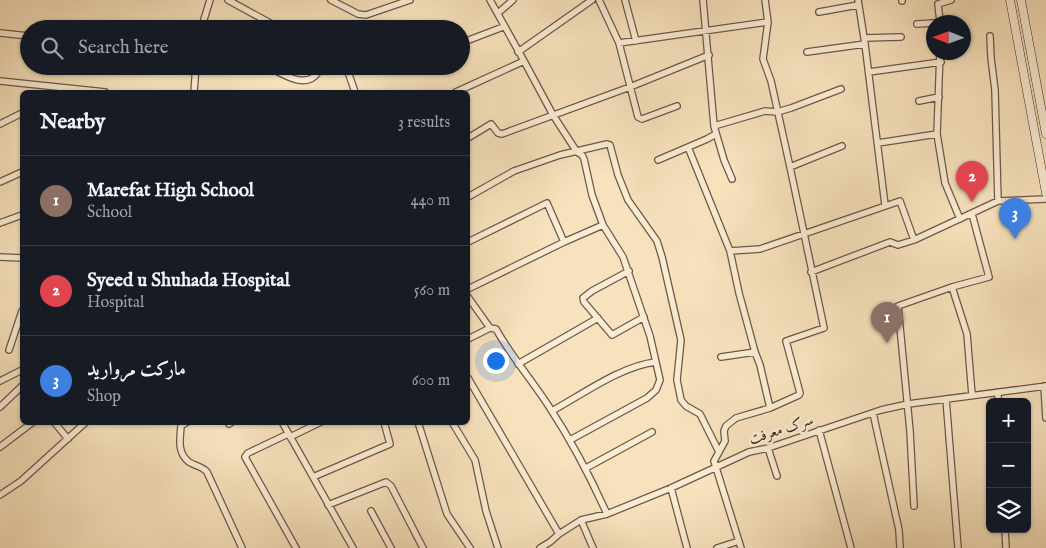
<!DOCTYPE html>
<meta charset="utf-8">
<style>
:root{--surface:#171b24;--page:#242831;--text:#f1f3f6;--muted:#9ea1a6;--line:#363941;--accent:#c59692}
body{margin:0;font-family:"IM FELL English",Amiri,serif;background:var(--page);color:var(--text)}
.controls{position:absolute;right:15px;bottom:15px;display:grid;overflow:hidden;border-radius:8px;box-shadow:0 1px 4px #0004}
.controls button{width:45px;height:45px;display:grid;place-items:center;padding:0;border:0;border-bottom:1px solid var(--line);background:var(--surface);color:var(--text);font:25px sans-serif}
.compass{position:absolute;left:926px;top:15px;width:45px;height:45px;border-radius:50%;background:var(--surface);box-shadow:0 1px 4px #0004;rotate:271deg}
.you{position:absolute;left:495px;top:360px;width:18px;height:18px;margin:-12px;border:4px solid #fff;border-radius:50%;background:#1a73e8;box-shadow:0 0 0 8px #1a73e833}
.badge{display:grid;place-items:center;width:32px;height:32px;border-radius:50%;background:var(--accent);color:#fff;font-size:16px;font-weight:700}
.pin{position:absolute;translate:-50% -41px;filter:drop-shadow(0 1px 2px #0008)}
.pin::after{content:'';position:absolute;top:26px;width:18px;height:15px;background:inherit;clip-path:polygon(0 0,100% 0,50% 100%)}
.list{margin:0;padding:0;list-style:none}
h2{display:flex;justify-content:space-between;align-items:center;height:65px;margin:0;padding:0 20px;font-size:21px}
h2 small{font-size:16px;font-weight:400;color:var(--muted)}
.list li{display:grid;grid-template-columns:32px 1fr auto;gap:15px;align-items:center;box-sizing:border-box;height:90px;padding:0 20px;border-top:1px solid var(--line)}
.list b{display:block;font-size:19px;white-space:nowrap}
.list p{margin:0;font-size:16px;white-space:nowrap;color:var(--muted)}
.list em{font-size:16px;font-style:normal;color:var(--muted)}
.icon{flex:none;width:28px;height:28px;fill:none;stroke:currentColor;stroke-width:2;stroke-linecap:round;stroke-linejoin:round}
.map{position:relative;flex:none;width:1046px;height:548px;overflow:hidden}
.search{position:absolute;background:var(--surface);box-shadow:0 1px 4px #0004;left:20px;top:20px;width:450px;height:55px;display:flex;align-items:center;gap:12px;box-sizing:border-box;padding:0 18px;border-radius:28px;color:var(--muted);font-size:19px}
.panel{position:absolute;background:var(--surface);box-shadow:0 1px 4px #0004;left:20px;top:90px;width:450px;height:335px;border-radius:8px}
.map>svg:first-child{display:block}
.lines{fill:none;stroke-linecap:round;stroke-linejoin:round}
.street-casing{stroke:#6e5746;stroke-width:8}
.secondary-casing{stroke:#40291e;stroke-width:9}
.street{stroke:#faecd4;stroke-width:5.5}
.secondary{stroke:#faecd4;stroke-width:8}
.labels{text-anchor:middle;stroke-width:5;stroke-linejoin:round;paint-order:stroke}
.street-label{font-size:15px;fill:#40291e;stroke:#faecd4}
</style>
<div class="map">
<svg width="1046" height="548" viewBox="0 0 1046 548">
<rect width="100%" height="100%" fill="#f7e2bd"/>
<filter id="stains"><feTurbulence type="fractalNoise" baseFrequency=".004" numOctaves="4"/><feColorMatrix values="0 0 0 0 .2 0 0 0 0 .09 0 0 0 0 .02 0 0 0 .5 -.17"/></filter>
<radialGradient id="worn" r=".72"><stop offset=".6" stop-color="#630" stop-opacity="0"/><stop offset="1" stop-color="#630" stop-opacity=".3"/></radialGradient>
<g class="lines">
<g class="street-casing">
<path id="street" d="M228,0l53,29
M331,0l27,14 8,1 44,-15
M599,0l20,43 19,74 4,2 35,-13
M625,0l11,41
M703,0l11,126 10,34 8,19
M858,0l7,44 20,161
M902,1v-1
M819,12l39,-7
M498,13l15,-13
M940,22l-2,-18 13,-4
M917,24l17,-1
M201,29l9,-29
M0,33l29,3
M990,36l1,22 4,32 3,111
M864,38l37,-1
M461,43l42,-16
M619,43l149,-21
M518,52l74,-52
M807,52l58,-8
M940,52l-3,82 8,49 15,36
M524,61l29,54 24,37 5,3 2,4 8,36 11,30 20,32 27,79 10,44 -4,10 -9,8 -77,42
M267,66c15,8 40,25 52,5l16,-5
M346,66l9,26
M869,72l72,-10
M0,81l105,11
M194,92l2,-26
M456,92l68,-31 -34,-61
M919,101l20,-4
M0,124l22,-11
M714,126l51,-15 12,1 14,-4 50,-19
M468,138l23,-14 7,9 4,1 128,-47 79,-32
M878,143l59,-9
M688,147l42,104 9,42 16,59 5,13 10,43
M658,160l49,-21 9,-5
M790,167l52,-21
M0,182l22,-10
M468,197l46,-26 46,-16 47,-11 3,1 8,30 10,25 29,41 5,16 19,83 -4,40 4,20 5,6 14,8 19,38 -5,9 27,87
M0,223l22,-8
M468,242l79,-39 17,39
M730,251l30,-2 140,-48 14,39
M0,257l22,1
M629,271l-37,20 -9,7 1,4 28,33 32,-18
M811,272l79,-30 8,3 16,-5 84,-39 48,-2
M952,287l15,47 5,61
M468,289l96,-47 39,-17
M468,297l22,31 6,1c15,27 35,50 52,76 23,35 42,71 59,109
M468,339l22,-11
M9,350l13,-39
M721,357l34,-5
M518,364l80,-46
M468,378l91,156
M0,381l22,-11
M1044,386l2,32
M998,392v10
M946,399l12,149
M0,407l22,-21
M552,411c31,-17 69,-45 104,-49
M873,413l26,117 1,18
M54,422l14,17
M187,422l-6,4c-1,13 -4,27 8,36 6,4 13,4 18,10l35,76
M282,422l71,126
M418,422l29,92 23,34
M452,422l23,38 11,51 12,37
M229,424l3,-2
M819,430l32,118
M288,434l-40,19 -3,4 51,91
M290,437l31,-15
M0,447l33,-25
M768,448l9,28
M719,452l6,-11 -1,-10 2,-5 10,-8 34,-10 29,-13 1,-2 -14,-52 38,-13 -34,-161 -19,-86 -8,-22 5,-37 -3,-22
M586,468l66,-36
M313,477l77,-33 -6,-22
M671,488l16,60
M0,495l21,-14 65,-59
M328,505l58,-23 5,4 32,62
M914,506l-4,-75 -12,-125 54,-19 37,-10 -17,-63
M371,511l20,37
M581,520l12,28
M1005,529l1,19
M540,548l10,-6 9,-8 22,-14 26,-6 64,-26 78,-36 19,-4 113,-38 27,-6 138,-18
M717,548l22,-7"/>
</g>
<g class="secondary-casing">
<path id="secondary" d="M1010,0l36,193
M1021,0l25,134"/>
</g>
<use href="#street" class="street"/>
<use href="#secondary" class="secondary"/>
</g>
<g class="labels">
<g class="street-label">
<text transform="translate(781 429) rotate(-18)" y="5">سرک معرفت</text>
</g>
</g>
<rect width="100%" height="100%" filter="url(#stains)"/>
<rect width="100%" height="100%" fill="url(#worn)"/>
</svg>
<div class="controls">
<button>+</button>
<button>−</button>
<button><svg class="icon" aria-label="layers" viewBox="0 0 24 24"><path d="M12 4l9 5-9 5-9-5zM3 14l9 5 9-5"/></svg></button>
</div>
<svg class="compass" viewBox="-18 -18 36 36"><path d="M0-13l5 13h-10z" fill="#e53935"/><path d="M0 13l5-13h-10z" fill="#9ea1a6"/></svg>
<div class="you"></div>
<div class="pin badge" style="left:887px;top:343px;background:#8d6e63">1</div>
<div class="pin badge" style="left:972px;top:202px;background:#e0444e">2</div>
<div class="pin badge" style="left:1015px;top:239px;background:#3f7fe0">3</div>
<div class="search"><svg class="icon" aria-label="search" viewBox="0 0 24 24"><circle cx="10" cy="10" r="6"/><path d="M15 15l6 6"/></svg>Search here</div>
<section class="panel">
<h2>Nearby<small>3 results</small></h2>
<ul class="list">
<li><span class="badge" style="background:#8d6e63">1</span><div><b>Marefat High School</b><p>School</p></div><em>440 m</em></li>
<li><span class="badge" style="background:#e0444e">2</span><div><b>Syeed u Shuhada Hospital</b><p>Hospital</p></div><em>560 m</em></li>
<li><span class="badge" style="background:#3f7fe0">3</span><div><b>مارکت مروارید</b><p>Shop</p></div><em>600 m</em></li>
</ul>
</section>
</div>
